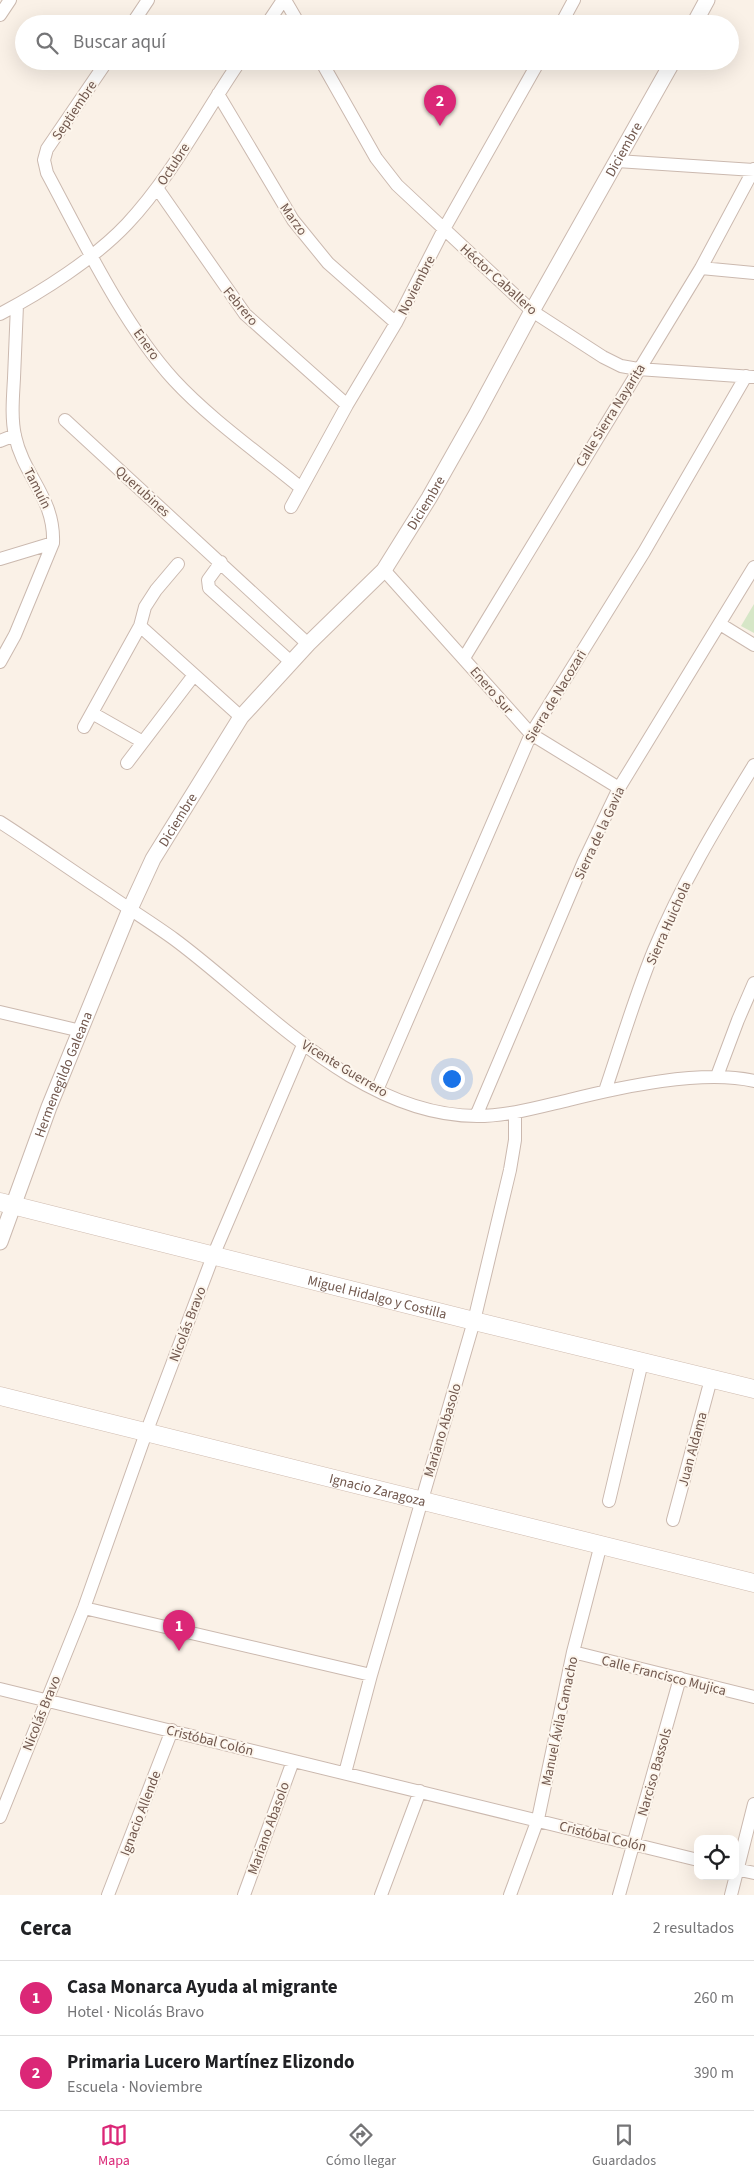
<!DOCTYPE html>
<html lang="es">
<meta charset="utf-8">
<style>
:root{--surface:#fff;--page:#f2f2f2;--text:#202124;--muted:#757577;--line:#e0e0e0;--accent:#db2777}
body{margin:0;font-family:"Source Sans 3",sans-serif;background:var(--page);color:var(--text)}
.controls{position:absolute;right:15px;bottom:15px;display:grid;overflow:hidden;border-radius:10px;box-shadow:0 5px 20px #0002}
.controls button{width:45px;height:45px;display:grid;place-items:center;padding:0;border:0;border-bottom:1px solid var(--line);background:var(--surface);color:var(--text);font:25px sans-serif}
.you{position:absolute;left:451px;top:1078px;width:18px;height:18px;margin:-12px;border:4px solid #fff;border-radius:50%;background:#1a73e8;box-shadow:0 0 0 8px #1a73e833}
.badge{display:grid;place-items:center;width:32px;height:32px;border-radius:50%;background:var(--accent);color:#fff;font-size:16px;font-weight:700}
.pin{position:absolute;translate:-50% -41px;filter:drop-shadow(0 1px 2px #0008)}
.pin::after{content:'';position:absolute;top:26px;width:18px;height:15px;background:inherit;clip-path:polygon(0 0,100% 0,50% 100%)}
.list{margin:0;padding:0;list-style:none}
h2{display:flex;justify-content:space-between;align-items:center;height:65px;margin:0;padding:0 20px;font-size:21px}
h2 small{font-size:16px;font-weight:400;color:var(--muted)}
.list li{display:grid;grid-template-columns:32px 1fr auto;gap:15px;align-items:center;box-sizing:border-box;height:75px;padding:0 20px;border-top:1px solid var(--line)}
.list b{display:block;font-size:19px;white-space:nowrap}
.list p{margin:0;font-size:16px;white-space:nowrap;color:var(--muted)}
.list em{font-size:16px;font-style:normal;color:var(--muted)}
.icon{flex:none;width:28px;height:28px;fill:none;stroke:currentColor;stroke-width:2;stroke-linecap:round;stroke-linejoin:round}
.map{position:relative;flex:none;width:754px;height:1895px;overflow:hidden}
.search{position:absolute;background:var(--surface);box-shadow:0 5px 20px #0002;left:15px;right:15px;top:15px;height:55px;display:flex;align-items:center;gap:12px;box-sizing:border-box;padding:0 18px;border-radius:28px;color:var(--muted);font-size:19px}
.sheet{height:215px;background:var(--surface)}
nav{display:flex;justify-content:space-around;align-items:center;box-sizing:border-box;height:70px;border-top:1px solid var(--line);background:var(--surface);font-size:14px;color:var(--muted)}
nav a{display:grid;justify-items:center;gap:2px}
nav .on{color:var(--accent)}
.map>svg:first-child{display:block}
.green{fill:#d6e6c7}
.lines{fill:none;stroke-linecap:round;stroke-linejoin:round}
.minor-casing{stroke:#cbb9af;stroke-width:14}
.tertiary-casing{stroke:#cbb9af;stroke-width:17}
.secondary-casing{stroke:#cfbbaf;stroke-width:19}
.minor{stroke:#fff;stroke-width:12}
.tertiary{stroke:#fff;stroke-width:15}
.secondary{stroke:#fff;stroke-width:18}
.labels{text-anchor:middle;stroke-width:4;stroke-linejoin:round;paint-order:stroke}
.street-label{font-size:14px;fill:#71584e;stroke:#fdf6ed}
</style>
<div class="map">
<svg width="754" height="1895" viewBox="0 0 754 1895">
<rect width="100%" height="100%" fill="#faf1e7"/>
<path class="green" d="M754,604v29l-13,-7z"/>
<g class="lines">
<g class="minor-casing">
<path id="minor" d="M285,0l14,24
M0,15l10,-15
M132,24l16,-24
M267,24l16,-24
M561,24l13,-24
M107,61l-60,88 -3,11 3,13c36,67 76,151 127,207 36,39 86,74 127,108
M321,61l55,97 21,27 135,126 71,46 18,9 17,3 115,8
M218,94l75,126 35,43 68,60
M617,161l137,9
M157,188l88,126 102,91
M701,268l53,5
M0,314c42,-22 95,-56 127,-90 45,-48 76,-109 113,-163
M65,420l243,224
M0,441l15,-6
M291,507l56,-102 49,-82 48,-94 95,-168
M0,559l53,-16
M221,562l-13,18 1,8 82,74
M384,570l147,164 88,54
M720,624l34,21
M140,626l101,91
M464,658l237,-390 53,-99
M0,662l15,-27 38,-92c2,-45 -29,-66 -38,-107 -4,-19 -2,-39 -1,-58 1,-24 2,-49 3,-73
M92,713l51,29
M84,727l56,-101 5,-19 11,-17 22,-26
M127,763l67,-88
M0,822c36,23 71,48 106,71 23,16 46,30 68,46 88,65 184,177 303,177 31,0 62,-9 92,-16 52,-13 133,-31 185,-19
M0,1012l81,19
M717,1076l21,-56 16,-37
M377,1090l154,-356 113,-182 102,-176
M605,1091c16,-47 30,-95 49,-141 27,-65 63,-125 100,-185
M476,1116l108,-255 35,-73 135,-221
M609,1501l33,-139
M673,1520l38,-141
M84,1608l287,67
M573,1652l181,45
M0,1689l698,171
M345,1773l26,-98 103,-354 36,-151 5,-30v-27
M0,1817l84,-209 62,-175 67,-177 90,-211
M735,1869l19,4
M108,1895l64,-165
M244,1895l49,-134
M381,1895l39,-104
M510,1895l28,-76 35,-167 28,-108
M619,1895l61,-217
M731,1895l23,-91"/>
</g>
<g class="tertiary-casing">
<g id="tertiary">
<path d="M694,24l13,-24"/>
<path id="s1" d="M0,1242l49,-135 81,-198 23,-50 88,-142 67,-73 76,-74 45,-72 47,-83 56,-104 141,-250"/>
</g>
</g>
<g class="secondary-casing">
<g id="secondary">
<path id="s2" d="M0,1202l474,119 280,68"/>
<path id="s3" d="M0,1396l754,187"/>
</g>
</g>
<use href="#minor" class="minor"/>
<use href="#tertiary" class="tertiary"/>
<use href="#secondary" class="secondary"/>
</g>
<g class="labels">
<g class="street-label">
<text transform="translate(74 110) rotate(-56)" y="5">Septiembre</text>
<text dy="5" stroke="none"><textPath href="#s1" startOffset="1269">Diciembre</textPath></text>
<text transform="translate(173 164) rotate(-57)" y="5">Octubre</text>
<text transform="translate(294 219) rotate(54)" y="5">Marzo</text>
<text transform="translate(499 279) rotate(42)" y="5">Héctor Caballero</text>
<text transform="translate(416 285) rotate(-63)" y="5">Noviembre</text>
<text transform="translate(241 306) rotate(50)" y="5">Febrero</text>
<text transform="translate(147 344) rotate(54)" y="5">Enero</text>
<text transform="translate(610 415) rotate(-58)" y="5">Calle Sierra Nayarita</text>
<text transform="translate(38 488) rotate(63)" y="5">Tamuín</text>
<text transform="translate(143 491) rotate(42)" y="5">Querubines</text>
<text dy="5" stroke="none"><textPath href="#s1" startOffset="864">Diciembre</textPath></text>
<text transform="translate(492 690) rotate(49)" y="5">Enero Sur</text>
<text transform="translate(555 696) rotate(-59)" y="5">Sierra de Nacozari</text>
<text dy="5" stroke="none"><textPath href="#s1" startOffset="459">Diciembre</textPath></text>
<text transform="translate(599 833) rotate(-65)" y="5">Sierra de la Gavia</text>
<text transform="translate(668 923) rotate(-66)" y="5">Sierra Huichola</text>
<text transform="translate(345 1068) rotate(31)" y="5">Vicente Guerrero</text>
<text dy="5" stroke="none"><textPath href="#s1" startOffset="179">Hermenegildo Galeana</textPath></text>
<text dy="5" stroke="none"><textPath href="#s2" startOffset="389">Miguel Hidalgo y Costilla</textPath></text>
<text transform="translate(187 1324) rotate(-69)" y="5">Nicolás Bravo</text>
<text transform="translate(442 1430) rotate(-73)" y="5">Mariano Abasolo</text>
<text transform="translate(692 1449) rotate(-75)" y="5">Juan Aldama</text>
<text dy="5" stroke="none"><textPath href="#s3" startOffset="389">Ignacio Zaragoza</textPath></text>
<text transform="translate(664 1675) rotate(14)" y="5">Calle Francisco Mujica</text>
<text transform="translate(41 1713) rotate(-68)" y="5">Nicolás Bravo</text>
<text transform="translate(559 1721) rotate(-78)" y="5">Manuel Ávila Camacho</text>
<text transform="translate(210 1740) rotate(14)" y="5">Cristóbal Colón</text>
<text transform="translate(654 1772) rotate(-74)" y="5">Narciso Bassols</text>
<text transform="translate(140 1813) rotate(-69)" y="5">Ignacio Allende</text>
<text transform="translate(268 1828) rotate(-70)" y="5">Mariano Abasolo</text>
<text transform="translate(603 1836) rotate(14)" y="5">Cristóbal Colón</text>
</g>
</g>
</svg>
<div class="controls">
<button><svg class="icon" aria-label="locate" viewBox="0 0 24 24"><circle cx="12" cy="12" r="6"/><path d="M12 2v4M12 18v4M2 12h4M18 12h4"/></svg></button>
</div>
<div class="you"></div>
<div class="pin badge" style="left:179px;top:1651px">1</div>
<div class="pin badge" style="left:440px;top:126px">2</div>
<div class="search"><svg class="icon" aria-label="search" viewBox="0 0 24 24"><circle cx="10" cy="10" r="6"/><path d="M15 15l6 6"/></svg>Buscar aquí</div>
</div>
<section class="sheet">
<h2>Cerca<small>2 resultados</small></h2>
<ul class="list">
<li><span class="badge">1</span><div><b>Casa Monarca Ayuda al migrante</b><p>Hotel · Nicolás Bravo</p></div><em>260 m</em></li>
<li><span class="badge">2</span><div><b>Primaria Lucero Martínez Elizondo</b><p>Escuela · Noviembre</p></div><em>390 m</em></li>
</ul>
</section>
<nav>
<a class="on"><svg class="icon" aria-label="map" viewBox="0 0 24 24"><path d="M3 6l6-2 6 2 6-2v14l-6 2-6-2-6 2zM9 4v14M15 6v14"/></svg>Mapa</a>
<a><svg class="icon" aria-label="directions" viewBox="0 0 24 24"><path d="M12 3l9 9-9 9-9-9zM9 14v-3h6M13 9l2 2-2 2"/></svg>Cómo llegar</a>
<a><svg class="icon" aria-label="saved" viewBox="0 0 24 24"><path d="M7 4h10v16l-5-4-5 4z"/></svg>Guardados</a>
</nav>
